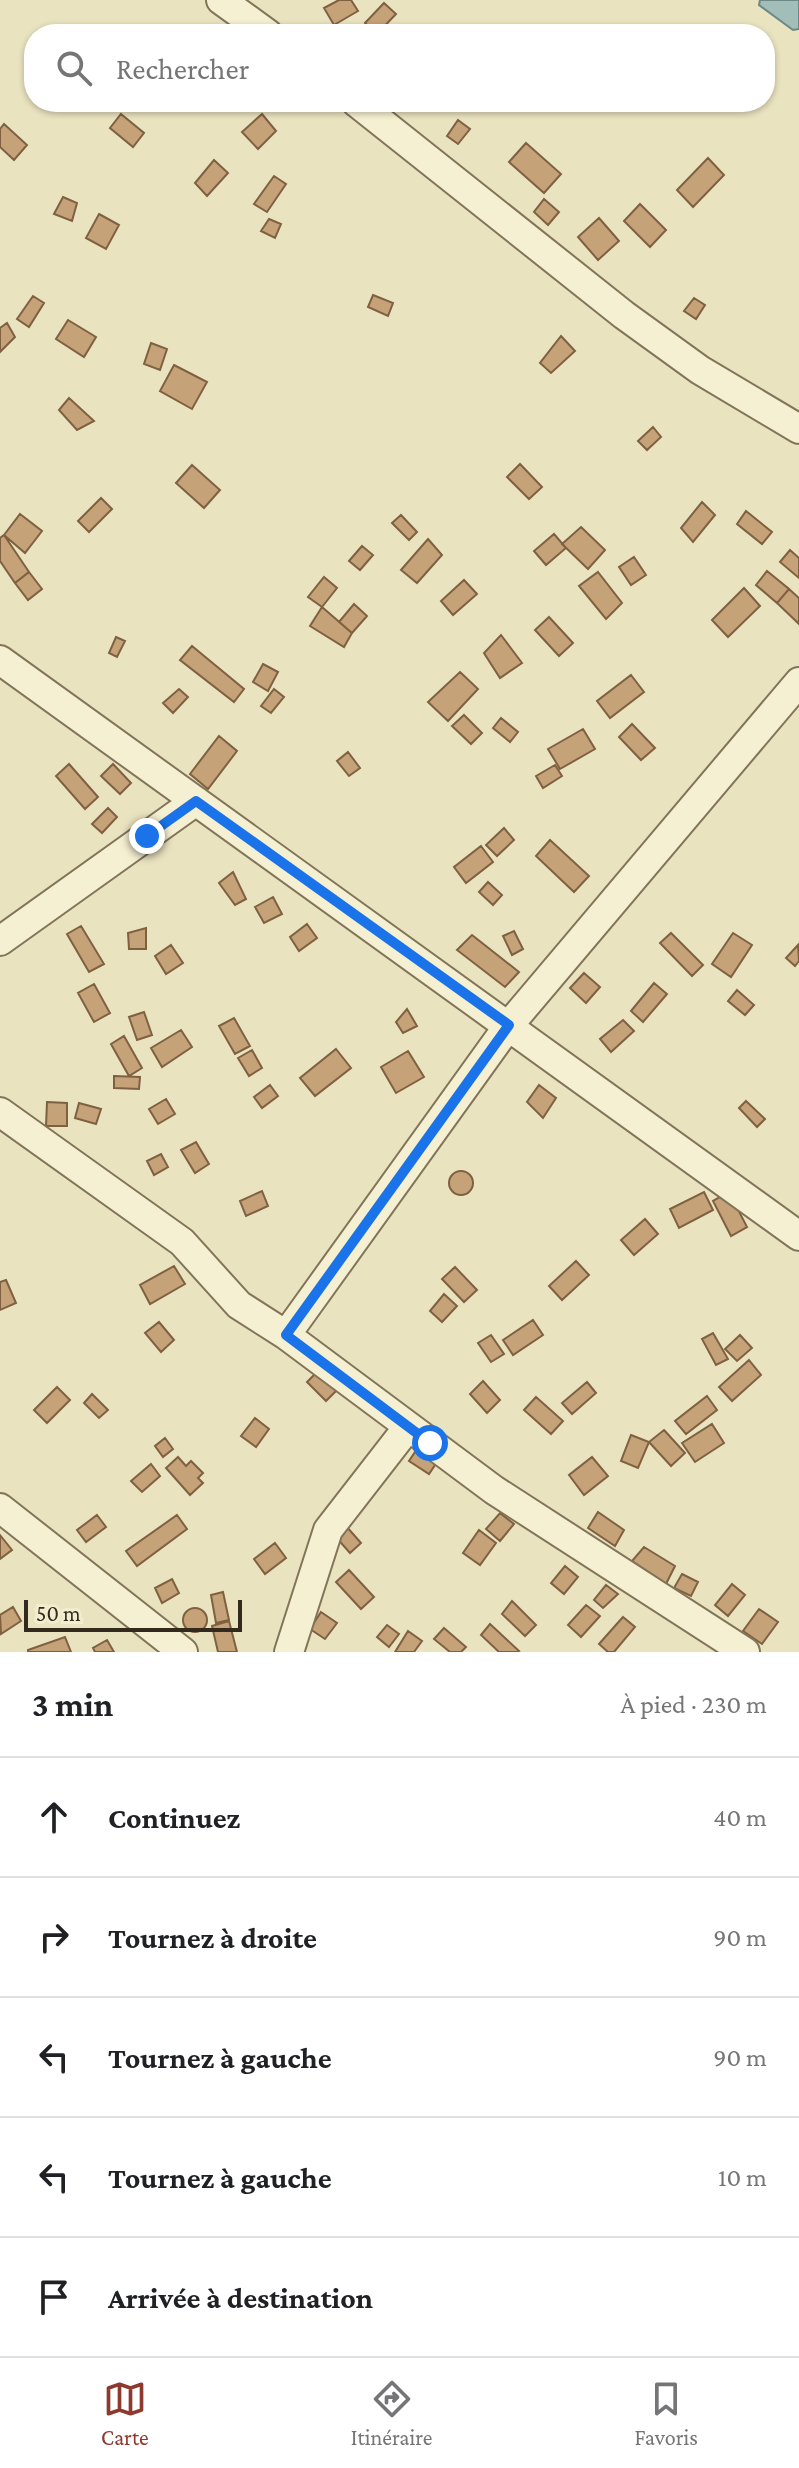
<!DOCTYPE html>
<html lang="fr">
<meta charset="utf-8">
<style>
:root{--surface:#fff;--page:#f6f6f6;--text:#202124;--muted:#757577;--line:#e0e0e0;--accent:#8d392e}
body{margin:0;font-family:"Crimson Pro",serif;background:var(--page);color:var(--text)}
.scale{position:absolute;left:24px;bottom:20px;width:218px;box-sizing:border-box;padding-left:8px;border:4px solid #332a1d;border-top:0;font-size:22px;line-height:28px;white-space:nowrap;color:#332a1d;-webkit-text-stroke:6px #f2edcf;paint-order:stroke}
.stop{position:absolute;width:24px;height:24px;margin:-18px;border:6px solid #1a73e8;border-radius:50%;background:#fff}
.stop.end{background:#1a73e8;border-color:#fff;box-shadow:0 2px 8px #0008}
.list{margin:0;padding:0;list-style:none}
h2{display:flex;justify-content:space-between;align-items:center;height:104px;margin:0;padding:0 32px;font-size:34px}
h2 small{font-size:26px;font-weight:400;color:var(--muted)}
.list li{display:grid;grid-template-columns:52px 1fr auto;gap:24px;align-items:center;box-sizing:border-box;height:120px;padding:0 32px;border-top:2px solid var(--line)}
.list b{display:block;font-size:30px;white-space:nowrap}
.list em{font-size:26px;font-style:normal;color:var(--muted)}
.icon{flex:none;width:44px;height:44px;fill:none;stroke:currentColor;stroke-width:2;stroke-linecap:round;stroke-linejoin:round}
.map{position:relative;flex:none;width:799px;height:1652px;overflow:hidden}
.search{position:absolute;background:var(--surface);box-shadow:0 2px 6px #0004;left:24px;right:24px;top:24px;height:88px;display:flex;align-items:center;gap:20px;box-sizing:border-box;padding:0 28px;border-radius:32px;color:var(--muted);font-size:30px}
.sheet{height:704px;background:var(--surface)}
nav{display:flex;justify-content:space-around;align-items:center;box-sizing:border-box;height:112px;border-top:2px solid var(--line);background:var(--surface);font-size:22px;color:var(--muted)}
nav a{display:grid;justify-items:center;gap:4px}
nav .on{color:var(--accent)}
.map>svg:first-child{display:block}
.water{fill:#a3bdb8;stroke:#6b8986;stroke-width:2}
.building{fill:#c6a278;stroke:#7f6141;stroke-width:2}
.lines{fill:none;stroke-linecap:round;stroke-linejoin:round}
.street-casing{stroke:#827459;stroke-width:32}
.street{stroke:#f6f0d2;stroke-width:28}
.route{stroke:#1a73e8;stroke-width:10}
</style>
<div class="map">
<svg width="799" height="1652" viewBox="0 0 799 1652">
<rect width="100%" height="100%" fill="#eae3c0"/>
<path class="water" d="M760,0h39v29l-6,1 -34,-25z"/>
<path class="building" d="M339,0h12l7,11 -24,14 -10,-17z
M384,3l12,11 -19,20 -12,-11z
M121,114l23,19 -11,14 -23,-19z
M262,114l14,17 -18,18 -16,-17z
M458,120l12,9 -12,15 -11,-8z
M4,124l23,21 -13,15 -14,-13v-18z
M526,143l35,31 -17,19 -35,-31z
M708,158l16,17 -31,32 -16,-17z
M214,160l14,13 -21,23 -12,-13z
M274,176l12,8 -19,28 -13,-8z
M63,197l14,6 -5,18 -18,-7z
M544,199l15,13 -11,13 -14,-13z
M640,204l26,26 -16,17 -26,-26z
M99,214l20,11 -13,24 -20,-11z
M599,218l20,23 -21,19 -20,-23z
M269,219l12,5 -6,14 -14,-7z
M373,295l20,8 -5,13 -20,-9z
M33,296l11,7 -15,24 -12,-8z
M694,298l11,7 -9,14 -12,-8z
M68,320l28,17 -12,20 -28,-18z
M7,323l8,14 -15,15v-24z
M561,336l14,15 -24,22 -11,-10z
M151,343l16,6 -7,21 -16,-6z
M174,365l33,17 -15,27 -32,-18z
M69,398l25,23 -17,9 -18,-20z
M653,427l8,10 -14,13 -9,-9z
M520,464l22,23 -13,12 -22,-22z
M192,465l28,25 -16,18 -28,-25z
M101,498l11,11 -23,23 -11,-11z
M702,502l13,13 -22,27 -12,-14z
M746,511l26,21 -10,12 -25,-20z
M20,514l22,17 -17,22 -21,-18z
M401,515l16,17 -8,8 -17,-17z
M581,527l24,23 -17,19 -26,-25z
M554,534l12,14 -20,17 -12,-14z
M4,535l25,37 -14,11 -15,-22v-23z
M428,539l14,16 -25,28 -16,-13z
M362,546l11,9 -13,15 -11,-9z
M790,550l9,8v20l-19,-16z
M634,557l12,18 -15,10 -12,-18z
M767,571l22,18 -12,14 -21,-18z
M29,572l13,17 -14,11 -13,-17z
M598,572l24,31 -16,16 -27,-33z
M324,577l13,11 -15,19 -14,-10z
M464,580l13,14 -24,21 -12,-14z
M744,588l16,18 -32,31 -16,-17z
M789,589l10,9v26l-22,-21z
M354,604l13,12 -15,17 -13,-11z
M322,607l30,26 -8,14 -34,-21z
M549,617l24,26 -14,13 -24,-26z
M501,635l21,28 -22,15 -16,-25z
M116,637l9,4 -8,16 -8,-4z
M192,646l52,43 -10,13 -54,-42z
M263,664l15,8 -10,19 -15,-9z
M460,672l18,17 -30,32 -20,-19z
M631,675l13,17 -34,26 -13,-17z
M179,689l9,8 -15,16 -10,-10z
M274,689l10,8 -13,16 -10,-7z
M464,715l18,18 -11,11 -19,-18z
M501,718l17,14 -8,10 -17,-14z
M632,724l23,24 -14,12 -22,-23z
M583,729l12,20 -35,20 -12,-20z
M219,736l18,15 -29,38 -18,-15z
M348,752l12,16 -11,8 -12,-15z
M69,764l29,33 -13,12 -29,-33z
M113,764l18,19 -11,11 -19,-18z
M555,765l7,11 -19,12 -7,-12z
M108,808l9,9 -15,16 -10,-9z
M504,828l10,12 -17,16 -11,-11z
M550,840l39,36 -15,16 -38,-36z
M481,846l12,16 -27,21 -12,-16z
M233,872l13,27 -11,6 -16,-22z
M488,882l14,13 -9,10 -14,-13z
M273,897l9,17 -18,9 -9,-16z
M307,924l10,14 -18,13 -9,-14z
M81,926l23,38 -15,8 -22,-38z
M146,928v21h-17l-1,-16z
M514,931l9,18 -11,6 -9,-19z
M671,933l32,32 -11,11 -32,-33z
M733,933l19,12 -21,32 -19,-13z
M472,935l47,37 -14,15 -48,-37z
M171,945l12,18 -17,11 -11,-18z
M798,945l1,16 -4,5 -9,-8z
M584,973l16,14 -14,16 -16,-15z
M654,983l13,11 -24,28 -12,-11z
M94,984l16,29 -16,9 -16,-29z
M737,990l17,15 -9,10 -17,-14z
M407,1009l10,17 -14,7 -7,-11z
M144,1012l8,23 -15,5 -8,-23z
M234,1018l16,28 -15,8 -16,-28z
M623,1020l11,11 -23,21 -11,-13z
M181,1030l11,17 -30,20 -11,-19z
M124,1036l18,32 -13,8 -18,-32z
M336,1049l15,19 -36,28 -15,-18z
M252,1050l10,18 -13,8 -11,-18z
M408,1051l16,26 -28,16 -15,-26z
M114,1076l26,1 -1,12 -25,-1z
M270,1085l8,11 -16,12 -8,-11z
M539,1085l17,13 -13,20 -16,-16z
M166,1099l9,15 -17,10 -9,-15z
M746,1101l19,18 -8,8 -18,-19z
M47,1102l20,1v23h-21z
M79,1103l22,6 -5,15 -21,-6z
M196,1142l13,22 -14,9 -14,-23z
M161,1154l7,13 -14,8 -7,-14z
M449 1183a12 12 0 1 1 24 0a12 12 0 1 1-24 0Z
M262,1191l6,15 -22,10 -6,-15z
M704,1192l9,18 -34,18 -9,-19z
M729,1192l18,35 -16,9 -18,-35z
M645,1219l13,15 -24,21 -13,-15z
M576,1261l13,14 -27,25 -13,-14z
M174,1266l11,18 -35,20 -10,-19z
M455,1267l22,23 -13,12 -22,-23z
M6,1280l10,23 -16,7v-28z
M444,1294l13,12 -15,16 -12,-11z
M533,1320l10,15 -30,20 -10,-15z
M159,1322l15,18 -13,12 -16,-19z
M713,1333l15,26 -12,6 -14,-26z
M491,1335l13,19 -13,8 -13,-19z
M740,1335l12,13 -15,13 -12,-12z
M749,1360l12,15 -29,26 -13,-14z
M319,1370l19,19 -12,12 -19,-19z
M483,1381l17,19 -13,13 -17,-19z
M587,1382l9,11 -24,21 -10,-11z
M57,1387l13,13 -23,23 -13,-13z
M92,1394l16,16 -9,8 -15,-15z
M707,1396l10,14 -31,24 -11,-13z
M536,1397l27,24 -12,13 -27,-24z
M255,1418l14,11 -13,18 -15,-11z
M712,1424l12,19 -29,19 -13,-19z
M664,1430l21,23 -14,13 -22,-24z
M631,1435l18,7 -11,26 -17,-7z
M165,1438l8,11 -10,8 -8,-11z
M417,1449l20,13 -8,12 -20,-13z
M178,1457l8,9 5,-5 12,12 -5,5 5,5 -13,12 -24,-27z
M592,1457l16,19 -24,19 -15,-20z
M151,1464l9,12 -18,16 -11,-11z
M598,1512l26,18 -9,16 -27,-18z
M500,1513l14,11 -14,17 -14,-12z
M97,1515l9,12 -20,15 -9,-12z
M177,1515l10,14 -50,37 -11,-15z
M346,1526l15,17 -11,10 -15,-17z
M479,1530l17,13 -16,22 -17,-12z
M0,1535l12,15 -12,9z
M275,1543l11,15 -21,16 -11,-15z
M644,1547l31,19 -9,18 -34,-23z
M565,1566l13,11 -14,17 -13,-11z
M349,1570l25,27 -13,12 -25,-27z
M682,1574l16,8 -7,14 -17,-8z
M172,1579l7,14 -17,10 -7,-15z
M732,1584l13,11 -17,21 -13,-11z
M606,1585l12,9 -15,14 -9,-8z
M223,1592l6,28 -13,3 -5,-28z
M512,1601l24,24 -11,11 -23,-22z
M586,1605l14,11 -19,21 -13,-12z
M13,1607l8,14 -20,13 -1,-19z
M183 1620a12 12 0 1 1 24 0a12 12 0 1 1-24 0Z
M759,1609l19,13 -16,22 -19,-13z
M321,1612l16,11 -12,16 -15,-10z
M623,1617l12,10 -21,25h-6l-9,-8z
M229,1621l8,31h-19l-6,-26z
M490,1624l29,27 -2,1h-18l-18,-17z
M387,1625l12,9 -10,13 -12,-10z
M444,1628l22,19 -5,5h-11l-16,-13z
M408,1631l14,10 -8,11h-19z
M65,1637l6,15h-43v-2z
M107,1640l7,12h-19l-2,-4z"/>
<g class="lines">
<g class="street-casing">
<path id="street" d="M221,0l47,34
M356,102l268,213 76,55 99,59
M0,660l799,576
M0,941l196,-140
M0,1112l182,130 57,63 47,30 208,155 251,162
M286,1335l223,-310 290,-343
M0,1508l183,144
M289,1652l39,-122 80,-103"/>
</g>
<use href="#street" class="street"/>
</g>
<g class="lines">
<path class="route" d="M147,836l49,-35 313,224 -223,310 144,108"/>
</g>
</svg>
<div class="scale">50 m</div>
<div class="stop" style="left:430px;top:1443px"></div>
<div class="stop end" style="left:147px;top:836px"></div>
<div class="search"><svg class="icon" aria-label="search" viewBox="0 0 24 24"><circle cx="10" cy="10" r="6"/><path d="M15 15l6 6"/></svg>Rechercher</div>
</div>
<section class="sheet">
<h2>3 min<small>À pied · 230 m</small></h2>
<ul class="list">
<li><svg class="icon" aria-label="ahead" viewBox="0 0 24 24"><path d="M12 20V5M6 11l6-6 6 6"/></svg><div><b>Continuez</b></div><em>40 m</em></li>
<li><svg class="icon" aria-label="right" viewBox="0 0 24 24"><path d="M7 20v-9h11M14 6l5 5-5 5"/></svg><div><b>Tournez à droite</b></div><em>90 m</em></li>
<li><svg class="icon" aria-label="left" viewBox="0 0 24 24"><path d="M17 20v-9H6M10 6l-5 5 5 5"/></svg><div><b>Tournez à gauche</b></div><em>90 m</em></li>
<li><svg class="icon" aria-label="left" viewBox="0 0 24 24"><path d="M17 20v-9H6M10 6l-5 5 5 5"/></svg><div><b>Tournez à gauche</b></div><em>10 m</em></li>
<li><svg class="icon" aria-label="arrive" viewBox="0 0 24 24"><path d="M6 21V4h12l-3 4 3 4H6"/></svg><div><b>Arrivée à destination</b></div></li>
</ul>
</section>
<nav>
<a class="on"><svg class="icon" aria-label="map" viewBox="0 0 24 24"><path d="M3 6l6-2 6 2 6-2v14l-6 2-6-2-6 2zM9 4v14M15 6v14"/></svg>Carte</a>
<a><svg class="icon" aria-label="directions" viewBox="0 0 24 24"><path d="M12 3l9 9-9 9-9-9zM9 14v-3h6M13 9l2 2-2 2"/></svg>Itinéraire</a>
<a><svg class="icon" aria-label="saved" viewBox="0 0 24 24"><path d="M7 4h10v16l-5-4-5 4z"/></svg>Favoris</a>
</nav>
